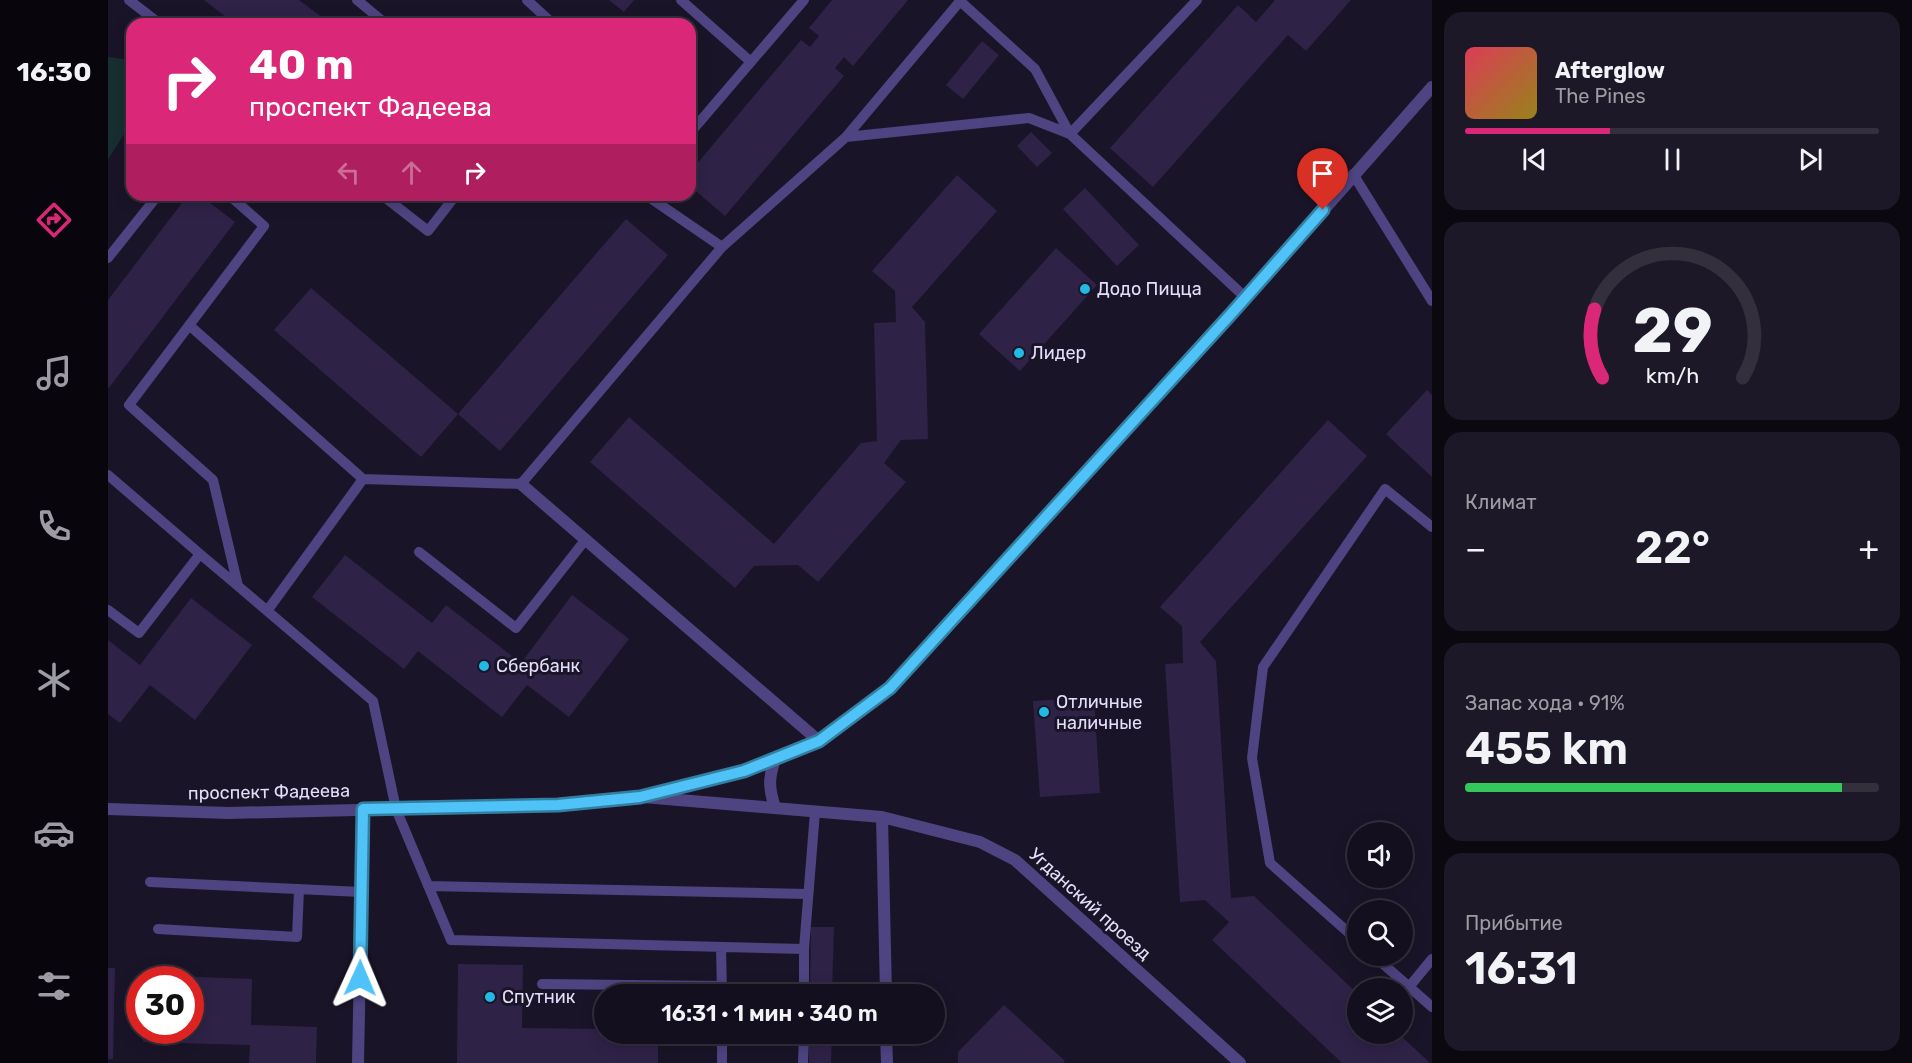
<!DOCTYPE html>
<html lang="ru">
<meta charset="utf-8">
<style>
:root{--surface:#140f1e;--page:#1d1827;--text:#f1f3f6;--muted:#9d9ca4;--line:#332f3c;--accent:#db2777}
body{margin:0;font-family:Rubik,sans-serif;background:var(--page);color:var(--text);height:100vh;display:flex;flex-direction:column;font-size:22px;white-space:nowrap}
*{box-sizing:border-box;margin:0}
p{font-size:20px;color:var(--muted)}
.icon{flex:none;width:33px;height:33px;fill:none;stroke:currentColor;stroke-width:2;stroke-linecap:round;stroke-linejoin:round}
.map{position:relative;flex:1;overflow:hidden}
.details{display:flex;flex-direction:column;gap:12px;padding:12px;background:#0b0810;width:480px}
.details>*{flex:none}
.top-card{position:absolute;left:18px;top:18px;width:570px;height:183px;border-radius:18px;box-shadow:0 3px 15px #0003,0 0 0 2px var(--line);background:#db2777;color:#fff;overflow:hidden}
.buttons{position:absolute;left:1239px;top:822px;display:grid;gap:12px}
.buttons a{display:grid;place-items:center;width:66px;height:66px;border-radius:50%;background:var(--surface);box-shadow:0 3px 15px #0003,0 0 0 2px var(--line);font-size:30px}
.speed{position:absolute;left:18px;top:966px;display:flex;gap:12px;font-size:30px;font-weight:700;text-align:center}
.speed>*{display:grid;place-content:center;width:78px;height:78px;border-radius:50%;background:var(--surface);box-shadow:0 3px 15px #0003,0 0 0 2px var(--line);line-height:1}
.speed .limit{border:9px solid #d22;background:#fff;color:#111}
.pin{position:absolute;display:grid;place-items:center;width:51px;height:51px;color:#fff;margin:-62px -26px;border-radius:50% 50% 50% 0;rotate:-45deg;box-shadow:0 0 6px #0007}
.pin .icon{rotate:45deg}
.me{position:absolute;width:66px;margin:-33px;rotate:1deg;stroke-linejoin:round;filter:drop-shadow(0 0 4px #0008)}
.turn{display:flex;align-items:center;gap:21px;height:126px;padding:0 24px;font-size:27px}
.turn .icon{width:78px;height:78px;stroke-width:2.5}
.turn b{display:block;font-size:42px;line-height:51px}
.lanes{display:flex;align-items:center;height:57px;padding:0 24px;background:#0003;justify-content:center;gap:30px;direction:ltr}
.lanes .off{opacity:.35}
.big{font-size:45px;font-weight:600;line-height:1.1}
.details .widget{flex:1;display:flex;flex-direction:column;justify-content:center;gap:9px;min-width:0;padding:0 21px;border-radius:18px;background:var(--page)}
.details .dial{align-items:center;gap:0}
.dial svg{height:156px;overflow:visible;fill:none;stroke:var(--line);stroke-width:7;stroke-linecap:round;text-anchor:middle}
.dial text{fill:var(--text);stroke:none}
.song{display:flex;align-items:center;gap:18px}
.cover{width:72px;height:72px;border-radius:9px;background:linear-gradient(135deg,hsl(350 70% 55%),hsl(50 70% 35%))}
.played{height:6px;border-radius:3px;background:linear-gradient(90deg,var(--accent) 35%,var(--line) 35%)}
.keys{display:flex;justify-content:space-around;direction:ltr}
.heat{display:flex;justify-content:space-between;align-items:center;font-size:33px;direction:ltr}
.charge{height:9px;border-radius:4px;background:linear-gradient(90deg,#34c759 91%,var(--line) 0)}
.trip{position:absolute;left:486px;top:984px;width:351px;height:60px;border-radius:30px;background:var(--surface);box-shadow:0 3px 15px #0003,0 0 0 2px var(--line);font-weight:600;line-height:60px;text-align:center}
main{display:flex;flex:1;min-height:0}
.dock{display:flex;flex-direction:column;width:108px;justify-content:space-around;align-items:center;background:#08060c;color:var(--muted)}
.dock .icon{width:42px;height:42px}
.dock .active{color:var(--accent)}
.dock b{font-size:27px;color:var(--text)}
.map>svg:first-child{display:block}
.green{fill:#172f31}
.building{fill:#2e2247}
.lines{fill:none;stroke-linecap:round;stroke-linejoin:round}
.service{stroke:#4e4481;stroke-width:10}
.minor{stroke:#4e4481;stroke-width:12}
.tertiary{stroke:#4e4481;stroke-width:12}
.route-casing{stroke:#337fa1;stroke-width:15}
.route{stroke:#4fc3f7;stroke-width:10}
.poi-dot{fill:#22b9e4;stroke:#1a1428;stroke-width:2}
.labels{text-anchor:middle;stroke-width:6;stroke-linejoin:round;paint-order:stroke}
.poi-label{font-size:18px;fill:#e5defb;stroke:#1a1428;text-anchor:start}
.street-label{font-size:18px;fill:#e5defb;stroke:#1a1428}
</style>
<main>
<nav class="dock">
<b>16:30</b>
<svg class="icon active" aria-label="directions" viewBox="0 0 24 24"><path d="M12 3l9 9-9 9-9-9zM9 14v-3h6M13 9l2 2-2 2"/></svg>
<svg class="icon" aria-label="music" viewBox="0 0 24 24"><path d="M9 18V5l10-2v13"/><circle cx="6" cy="18" r="3"/><circle cx="16" cy="16" r="3"/></svg>
<svg class="icon" aria-label="phone" viewBox="0 0 24 24"><path d="M5 4h4l2 5-3 2q2 4 5 5l2-3 5 2v4C11 20 4 13 5 4z"/></svg>
<svg class="icon" aria-label="climate" viewBox="0 0 24 24"><path d="M12 3v18M4 7l16 10M4 17L20 7"/></svg>
<svg class="icon" aria-label="car" viewBox="0 0 24 24"><path d="M5 17H2v-5l4-1 3-4h7l3 4 3 1v5h-3M9 17h6M6 11h13"/><circle cx="7" cy="17" r="2"/><circle cx="17" cy="17" r="2"/></svg>
<svg class="icon" aria-label="filters" viewBox="0 0 24 24"><path d="M4 7h16M4 17h16"/><circle cx="9" cy="7" r="2"/><circle cx="15" cy="17" r="2"/></svg>
</nav>
<div class="map">
<svg width="1324" height="1063" viewBox="0 0 1324 1063">
<rect width="100%" height="100%" fill="#1a1428"/>
<path class="green" d="M0,57l22,3 2,3v59l-24,37z"/>
<path class="building" d="M96,0h95l32,24h-96z
M501,0h25l-10,12z
M724,0h76l-55,66 -9,-9 -9,11 9,8 -119,140 -35,-30v-14l111,-132 9,7 9,-11 -10,-8z
M1167,0h76l-45,51 -18,-16 -135,152 -43,-39 128,-143 18,17z
M874,41l17,14 -36,44 -17,-14z
M923,132l21,21 -15,14 -20,-21z
M849,175l40,36 -85,96 13,15 3,117 -27,1 -17,23 22,19 -88,100 -20,-17 -44,1 -19,22 -145,-126 39,-45 145,127 87,-101 16,-2 -3,-118 22,-1 -1,-31 -23,-20z
M977,188l54,57 -22,21 -54,-57z
M80,195h12l35,27 -127,167v-89z
M518,219l42,36 -168,196 -42,-37z
M948,248l41,37 -77,86 -41,-37z
M203,288l147,126 -37,43 -147,-127z
M1319,390l5,5v82l-46,-43z
M1220,420l39,36 -167,186 16,19 15,237 23,-2 104,98v40h41l31,29h-88l-130,-123 17,-18 -24,-22 -25,2 -15,-238 18,-1 -1,-37 -22,-19z
M237,555l87,68 14,-18 75,58 51,-68 57,44 -60,78 -42,-32 -25,32 -84,-66 -14,18 -92,-72z
M83,598l61,47 -57,75 -45,-35 -30,38 -12,-9v-74l32,25z
M986,697l6,96 -60,4 -7,-96z
M703,927h23l-2,67h-22z
M350,964l65,1 -1,63 82,1v5h54v29h-201z
M0,968h7l-2,91h-5z
M38,975l106,4 -1,46 66,2 -1,36h-67l1,-18 -107,-3 1,-12h46v-50h-44z
M896,1005l61,56 -2,2h-105v-11z
M701,1034h23l-1,29h-22z"/>
<g class="lines">
<path class="service" d="M21,0l31,24
M249,0l29,24
M419,0l26,24
M573,0l70,62
M852,1l75,68 35,65 176,164
M582,133l114,-133
M738,137l183,-19 41,16 127,-134
M1245,174l79,127
M121,195l35,31 -135,179 84,75 25,106 135,115 23,108 55,131 353,9
M274,195l46,36 28,-36
M538,195l76,52
M0,258l50,-63
M81,325l174,154
M0,475l92,79
M311,552l97,76 70,-89
M0,610l31,23 61,-79 38,32
M159,611l96,-132 158,5 201,-237 124,-110 115,-137
M42,882l211,10
M320,886l379,8
M50,929l139,8 2,-48
M1250,941l-88,-78 -18,-105 11,-91 122,-178 47,38
M613,947l1,47
M1266,956l58,51
M434,984l180,2
M1301,987l23,-28
M696,994v-45l11,-137
M614,1034v29
M695,1063l1,-29"/>
<path class="minor" d="M413,484l298,257
M667,759c-7,21 -6,29 0,49
M535,797l239,20 98,25 35,18 225,203
M774,817l4,177
M778,1034l1,29
M250,1063l5,-254"/>
<path class="tertiary" d="M0,809l121,4 328,-8 83,-8 104,-26 75,-30 71,-53 356,-390 186,-211"/>
</g>
<g class="lines">
<defs>
<path id="route" d="M252,978l3,-169 195,-4 82,-8 104,-26 75,-30 71,-53 341,-374 92,-104"/>
</defs>
<use href="#route" class="route-casing"/>
<use href="#route" class="route"/>
</g>
<g class="poi-dot">
<circle cx="977" cy="289" r="6"/>
<circle cx="911" cy="353" r="6"/>
<circle cx="376" cy="666" r="6"/>
<circle cx="936" cy="712" r="6"/>
<circle cx="382" cy="997" r="6"/>
</g>
<g class="labels">
<g class="poi-label">
<text x="989" y="295">Додо Пицца</text>
<text x="923" y="359">Лидер</text>
<text x="388" y="672">Сбербанк</text>
<text x="948" y="708">Отличные<tspan x="948" dy="21">наличные</tspan></text>
<text x="394" y="1003">Спутник</text>
</g>
<g class="street-label">
<text transform="translate(161 792) rotate(-1)" y="6">проспект Фадеева</text>
<text transform="translate(982 904) rotate(42)" y="6">Угданский проезд</text>
</g>
</g>
</svg>
<div class="buttons">
<a><svg class="icon" aria-label="sound" viewBox="0 0 24 24"><path d="M4 9h4l5-4v14l-5-4H4zM17 9q2 3 0 6"/></svg></a>
<a><svg class="icon" aria-label="search" viewBox="0 0 24 24"><circle cx="10" cy="10" r="6"/><path d="M15 15l6 6"/></svg></a>
<a><svg class="icon" aria-label="layers" viewBox="0 0 24 24"><path d="M12 4l9 5-9 5-9-5zM3 14l9 5 9-5"/></svg></a>
</div>
<div class="speed"><div class="limit">30</div></div>
<div class="pin" style="left:1215px;top:210px;background:#d93025"><svg class="icon" aria-label="arrive" viewBox="0 0 24 24"><path d="M6 21V4h12l-3 4 3 4H6"/></svg></div>
<svg class="me" style="left:252px;top:978px" viewBox="-20 -20 40 40"><path d="M0-17L14 15 0 8-14 15z" fill="#4fc3f7" stroke="#fff" stroke-width="4"/></svg>
<div class="trip">16:31 · 1 мин · 340 m</div>
<div class="top-card">
<div class="turn"><svg class="icon" aria-label="right" viewBox="0 0 24 24"><path d="M7 20v-9h11M14 6l5 5-5 5"/></svg><div><b>40 m</b>проспект Фадеева</div></div>
<div class="lanes"><svg class="icon off" aria-label="left" viewBox="0 0 24 24"><path d="M17 20v-9H6M10 6l-5 5 5 5"/></svg><svg class="icon off" aria-label="ahead" viewBox="0 0 24 24"><path d="M12 20V5M6 11l6-6 6 6"/></svg><svg class="icon" aria-label="right" viewBox="0 0 24 24"><path d="M7 20v-9h11M14 6l5 5-5 5"/></svg></div>
</div>
</div>
<section class="details">
<div class="widget">
<div class="song"><i class="cover"></i><div><b>Afterglow</b><p>The Pines</p></div></div>
<div class="played"></div>
<div class="keys"><svg class="icon" aria-label="previous" viewBox="0 0 24 24"><path d="M18 5L8 12l10 7zM5 5v14"/></svg><svg class="icon" aria-label="pause" viewBox="0 0 24 24"><path d="M8 5v14M16 5v14"/></svg><svg class="icon" aria-label="next" viewBox="0 0 24 24"><path d="M6 5l10 7-10 7zM19 5v14"/></svg></div>
</div>
<div class="widget dial"><svg viewBox="0 0 100 80">
<path d="M14 69A42 42 0 1 1 86 69"/>
<path d="M14 69A42 42 0 0 1 10 34" stroke="#db2777"/>
<text x="50" y="56" font-size="32" font-weight="700">29</text>
<text x="50" y="72" font-size="11">km/h</text>
</svg></div>
<div class="widget"><p>Климат</p>
<div class="heat"><a>−</a><b class="big">22°</b><a>+</a></div>
</div>
<div class="widget"><p>Запас хода · 91%</p><b class="big">455 km</b><div class="charge"></div></div>
<div class="widget"><p>Прибытие</p><b class="big">16:31</b></div>
</section>
</main>
